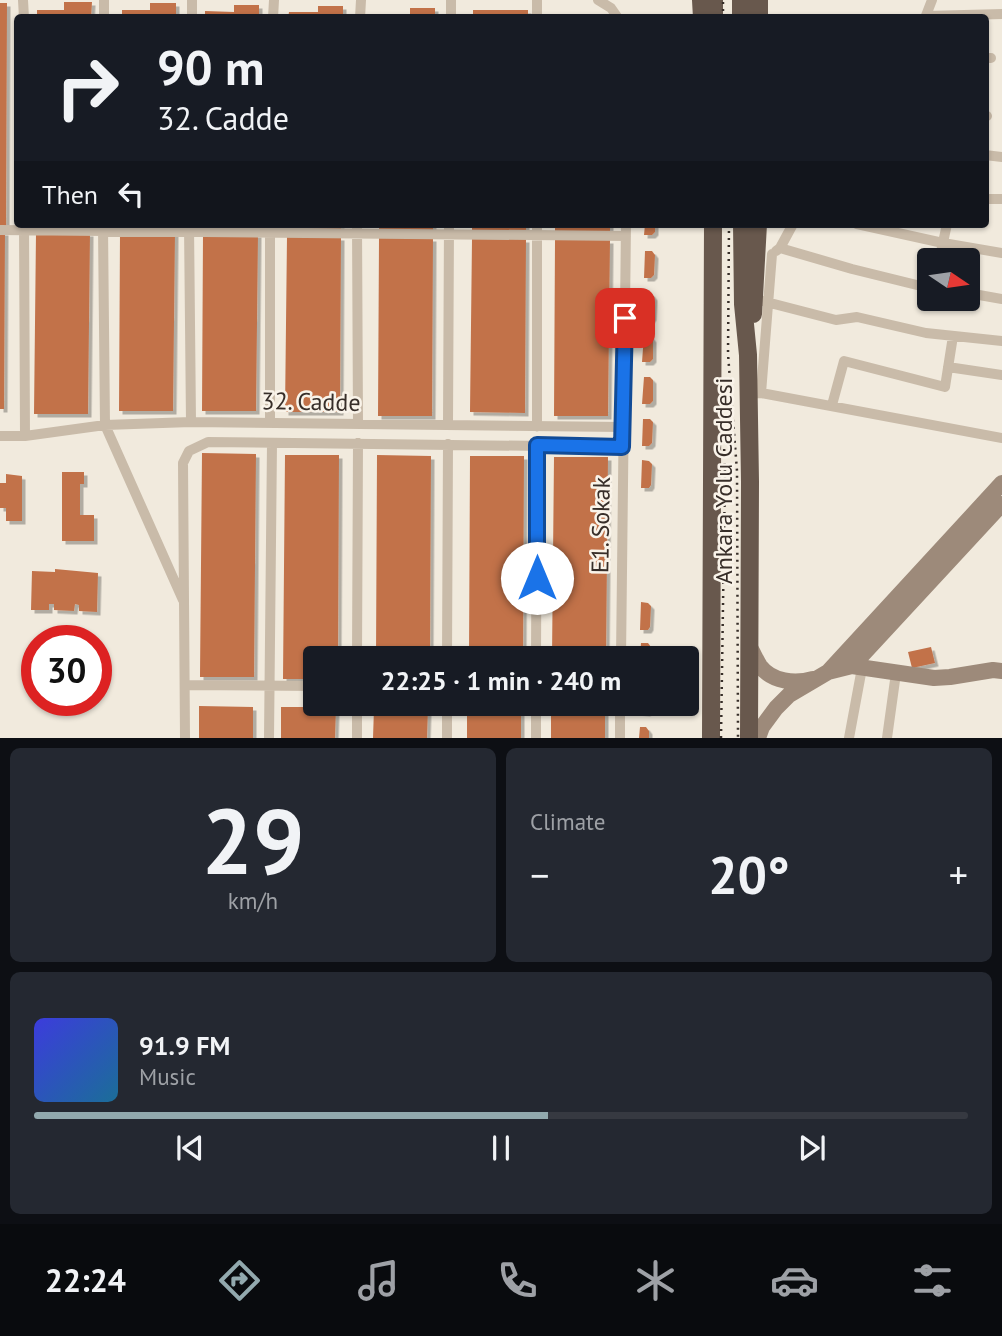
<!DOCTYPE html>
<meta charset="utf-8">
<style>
:root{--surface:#171b24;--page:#242831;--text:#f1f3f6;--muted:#9ea1a6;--line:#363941;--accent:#92a9ae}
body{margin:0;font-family:"PT Sans",sans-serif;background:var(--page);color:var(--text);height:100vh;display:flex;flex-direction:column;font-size:26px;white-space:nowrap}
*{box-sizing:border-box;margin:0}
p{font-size:23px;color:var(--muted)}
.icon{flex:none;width:38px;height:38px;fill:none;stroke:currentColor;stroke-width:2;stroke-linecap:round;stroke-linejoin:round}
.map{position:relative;height:738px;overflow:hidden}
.side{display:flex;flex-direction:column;gap:10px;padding:10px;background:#0d0f14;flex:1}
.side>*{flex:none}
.hud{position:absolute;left:14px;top:14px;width:975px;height:214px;border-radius:7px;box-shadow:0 2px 5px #0004;background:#171b24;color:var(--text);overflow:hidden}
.needle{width:46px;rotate:103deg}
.tools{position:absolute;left:917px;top:248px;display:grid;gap:14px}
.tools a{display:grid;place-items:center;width:63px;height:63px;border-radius:7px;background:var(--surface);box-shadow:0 2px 5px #0004;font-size:35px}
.speed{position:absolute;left:21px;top:625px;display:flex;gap:14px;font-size:35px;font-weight:700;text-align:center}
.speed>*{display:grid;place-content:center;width:91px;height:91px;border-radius:50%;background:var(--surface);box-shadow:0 2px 5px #0004;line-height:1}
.speed .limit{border:10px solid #d22;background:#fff;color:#111}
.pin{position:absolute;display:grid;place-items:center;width:60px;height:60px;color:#fff;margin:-30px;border-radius:14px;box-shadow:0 4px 10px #0006}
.me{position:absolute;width:77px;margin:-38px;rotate:0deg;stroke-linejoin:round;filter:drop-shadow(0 0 5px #0008)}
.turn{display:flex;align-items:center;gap:24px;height:147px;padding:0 28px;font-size:32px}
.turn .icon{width:91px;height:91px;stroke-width:2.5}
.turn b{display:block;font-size:49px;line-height:60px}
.then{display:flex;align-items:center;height:66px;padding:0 28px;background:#0003;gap:14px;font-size:26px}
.big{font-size:52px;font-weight:800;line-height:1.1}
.side .card{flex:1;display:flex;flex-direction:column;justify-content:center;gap:10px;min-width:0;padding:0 24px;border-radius:10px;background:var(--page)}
.side .dial{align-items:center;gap:0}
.dial b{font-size:91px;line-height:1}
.song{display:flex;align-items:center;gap:21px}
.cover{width:84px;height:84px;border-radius:10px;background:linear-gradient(135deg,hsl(240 70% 55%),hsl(200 70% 35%))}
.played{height:7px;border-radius:4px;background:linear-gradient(90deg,var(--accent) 55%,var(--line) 55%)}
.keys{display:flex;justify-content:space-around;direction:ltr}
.heat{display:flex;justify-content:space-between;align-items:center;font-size:38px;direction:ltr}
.side .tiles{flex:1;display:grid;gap:10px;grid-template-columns:1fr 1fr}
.card:last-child{grid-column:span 2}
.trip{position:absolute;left:303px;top:646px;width:396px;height:70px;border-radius:7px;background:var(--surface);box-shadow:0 2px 5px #0004;font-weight:800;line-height:70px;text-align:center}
.tab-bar{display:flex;height:112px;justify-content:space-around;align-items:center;background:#090b0e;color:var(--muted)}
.tab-bar .icon{width:49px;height:49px}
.tab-bar .selected{color:var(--accent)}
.tab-bar b{font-size:32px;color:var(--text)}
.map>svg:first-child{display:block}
.building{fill:#c2724a;filter:url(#shadow)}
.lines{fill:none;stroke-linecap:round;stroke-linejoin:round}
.minor{stroke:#c9bba9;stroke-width:10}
.secondary{stroke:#9d8a7a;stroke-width:16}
.trunk{stroke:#68584d;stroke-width:18}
.rail{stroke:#372e29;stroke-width:2.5;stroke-dasharray:2 5;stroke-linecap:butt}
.route-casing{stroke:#114b97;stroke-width:18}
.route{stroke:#1a73e8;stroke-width:12}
.labels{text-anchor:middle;stroke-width:5;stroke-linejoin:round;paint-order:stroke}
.street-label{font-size:24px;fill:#372e29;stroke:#f9f3e9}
</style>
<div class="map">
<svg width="1002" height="738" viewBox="0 0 1002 738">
<defs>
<filter id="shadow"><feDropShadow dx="3.5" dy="3.5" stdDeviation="0" flood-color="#0004"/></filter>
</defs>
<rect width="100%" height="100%" fill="#f1eadd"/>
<path class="building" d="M64,2h28l-1,16h-54v-8h27z
M0,3h7l-1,223h-6z
M150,3h26v15h-54v-8h28z
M234,5h25v13h-54v-7l29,1z
M318,6h25v12h-55l1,-6h29z
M410,8h25v10h-54v-4h29z
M473,10h55v8h-55z
M120,224h55v3h-55z
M204,224h54v5l-55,-1z
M287,224h54v5l-54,-1z
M379,224h54v8h-54z
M472,224h54v9h-54z
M555,224h55v9h-55z
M645,224h10v8l-3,3h-8z
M0,232h5l-1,177h-4z
M36,233h54l-2,181h-54z
M120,233h55l-2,178h-54z
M203,234h55l-2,177h-54z
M287,236l54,1 -1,175h-55z
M379,238h54l-1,178h-54z
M472,239h54l-1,174 -55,-1z
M555,240h55l-2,176h-54z
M645,251h7l3,4 -1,20 -3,3h-7z
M644,293h7l3,4 -1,20 -2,3h-8z
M644,335h6l3,4v20l-3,3h-8z
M644,377h6l3,3v21l-3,3h-8z
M643,419h7l3,3 -1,21 -3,3h-7z
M202,453l54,1 -2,223h-54z
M285,455h54l-1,203h-23v21h-32z
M377,455l54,1 -1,202h-54z
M470,456h54l-1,202h-54z
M554,457h54l-2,201h-54z
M642,460l7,1 3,3 -1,21 -2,3h-8z
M62,472h22v12h-4v31h14v26h-32z
M6,474l16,2v45h-16v-13h-6v-25h6z
M55,569l43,4 -1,39 -18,-1v-6l-4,-1 -1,7 -20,-1v-6h-5v6h-18l1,-39 23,1z
M641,602l7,1 3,3 -1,21 -2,3h-8z
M641,643h7l3,4 -1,11h-10z
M931,647l4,16 -23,5 -4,-16z
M639,704h10v5l-2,4 -8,-1z
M199,706l54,1v31h-54z
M281,707h55l-1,31h-54z
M374,708h54l-1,30h-54z
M467,708l54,1v29h-54z
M551,708l54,1v29h-54z
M640,727h6l3,4v7h-10z"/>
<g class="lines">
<path class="minor" d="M23,0l1,18
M537,0v18
M598,0l13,8 7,10
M926,16l76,-2
M104,18v-18
M192,18v-18
M273,18l1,-18
M360,18l1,-18
M451,18v-18
M925,18l7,-18
M985,58h6
M985,115l2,1
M985,155l17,2
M985,199h17
M24,224l1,212
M189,224l2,198
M270,224v199
M357,224l1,200
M857,224l86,19 59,10
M103,227l2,198 78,175
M0,230l626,6
M780,248l72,21 77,19
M776,251l4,-3 13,-24
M939,261l8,-37
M968,293l34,6
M755,299l81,21 21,-3 69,16 76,8
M948,367l54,8
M761,393l11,-139
M748,394l13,-1 241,45
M832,405l12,-44 101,26 8,-51
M448,424l1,-200
M537,427v-203
M0,436h25l80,-11 86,-3 432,5
M357,658l1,-215
M447,658l1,-214
M536,658l1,-213
M621,658l5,-434
M185,685l130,1
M185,738l-2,-275 6,-12 19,-9 415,5
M269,738l3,-295
M357,738v-34
M447,738v-34
M536,738v-34
M620,738v-34
M849,738l13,-70
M887,738l9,-65"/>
<path class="secondary" d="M749,646c4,6 7,14 11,20 12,16 35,18 53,13
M852,666l150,-162
M828,672l174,-189
M758,738l4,-11 14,-19 13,-13 39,-23 24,-6 82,12 16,-1 43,-7 9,1"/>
<path class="trunk" d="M701,0l1,18
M741,0v18
M759,0v18
M714,18v-18
M742,224l1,80 5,51 2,127 -1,256
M753,314l5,-90
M711,738l2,-514"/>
<path class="rail" d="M723,18v-18
M729,224l-1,130 9,117 1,267
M721,738l4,-265 -2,-57"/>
</g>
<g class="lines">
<defs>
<path id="route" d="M537,578v-133l85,2 3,-129"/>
</defs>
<use href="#route" class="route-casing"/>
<use href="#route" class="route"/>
</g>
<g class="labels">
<g class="street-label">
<text transform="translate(311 402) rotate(1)" y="8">32. Cadde</text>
<text transform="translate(724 481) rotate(-90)" y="8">Ankara Yolu Caddesi</text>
<text transform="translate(601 525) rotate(-89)" y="8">E1. Sokak</text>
</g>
</g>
</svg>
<div class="tools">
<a><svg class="needle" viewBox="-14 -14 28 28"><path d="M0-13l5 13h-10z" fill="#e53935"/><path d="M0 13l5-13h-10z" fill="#9ea1a6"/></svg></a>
</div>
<div class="speed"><div class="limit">30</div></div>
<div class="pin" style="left:625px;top:318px;background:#d93025"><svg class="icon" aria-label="arrive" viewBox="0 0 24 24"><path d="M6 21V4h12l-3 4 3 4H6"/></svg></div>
<svg class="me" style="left:537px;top:578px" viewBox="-20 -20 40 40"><circle r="19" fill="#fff"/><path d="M0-13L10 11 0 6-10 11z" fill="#1a73e8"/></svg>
<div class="trip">22:25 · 1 min · 240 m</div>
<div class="hud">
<div class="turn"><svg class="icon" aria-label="right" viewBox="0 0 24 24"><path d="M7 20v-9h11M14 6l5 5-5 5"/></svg><div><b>90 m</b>32. Cadde</div></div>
<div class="then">Then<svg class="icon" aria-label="left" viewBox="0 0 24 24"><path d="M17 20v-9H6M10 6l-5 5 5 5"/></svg></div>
</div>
</div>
<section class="side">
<div class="tiles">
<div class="card dial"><b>29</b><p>km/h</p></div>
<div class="card"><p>Climate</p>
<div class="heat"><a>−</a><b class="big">20°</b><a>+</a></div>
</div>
<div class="card">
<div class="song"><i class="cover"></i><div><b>91.9 FM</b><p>Music</p></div></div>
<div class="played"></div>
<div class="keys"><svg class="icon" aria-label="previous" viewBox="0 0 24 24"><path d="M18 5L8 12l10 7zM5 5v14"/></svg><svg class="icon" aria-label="pause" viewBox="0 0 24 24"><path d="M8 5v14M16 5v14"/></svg><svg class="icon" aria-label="next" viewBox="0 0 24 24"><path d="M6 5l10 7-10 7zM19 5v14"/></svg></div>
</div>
</div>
</section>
<nav class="tab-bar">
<b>22:24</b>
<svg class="icon selected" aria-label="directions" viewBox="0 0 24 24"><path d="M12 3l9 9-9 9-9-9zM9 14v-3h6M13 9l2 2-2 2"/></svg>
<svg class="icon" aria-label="music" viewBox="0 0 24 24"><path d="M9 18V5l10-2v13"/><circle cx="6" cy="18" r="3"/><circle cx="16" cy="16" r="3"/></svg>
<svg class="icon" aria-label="phone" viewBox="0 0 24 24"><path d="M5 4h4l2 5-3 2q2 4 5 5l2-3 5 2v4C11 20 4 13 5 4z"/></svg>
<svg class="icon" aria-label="climate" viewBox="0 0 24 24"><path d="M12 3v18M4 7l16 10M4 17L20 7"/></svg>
<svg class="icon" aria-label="car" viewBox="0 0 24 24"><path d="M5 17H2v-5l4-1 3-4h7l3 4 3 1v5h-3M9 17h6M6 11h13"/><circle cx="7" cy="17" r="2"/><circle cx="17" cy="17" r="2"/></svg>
<svg class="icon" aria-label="filters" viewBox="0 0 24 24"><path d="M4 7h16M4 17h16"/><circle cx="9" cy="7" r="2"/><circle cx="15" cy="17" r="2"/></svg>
</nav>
